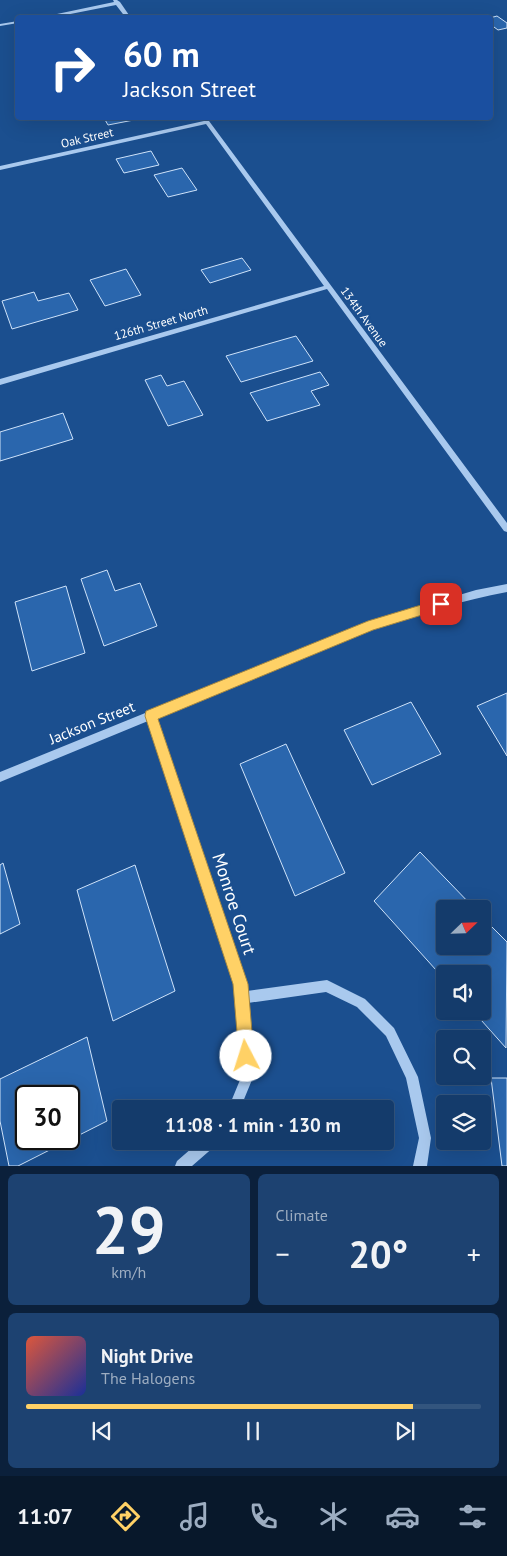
<!DOCTYPE html>
<meta charset="utf-8">
<style>
:root{--surface:#143b6b;--page:#1d4271;--text:#f1f3f6;--muted:#9dadc1;--line:#33557e;--accent:#ffd166}
body{margin:0;font-family:"PT Sans",sans-serif;background:var(--page);color:var(--text);height:100vh;display:flex;flex-direction:column;font-size:19px;white-space:nowrap}
*{box-sizing:border-box;margin:0}
p{font-size:16px;color:var(--muted)}
.icon{flex:none;width:28px;height:28px;fill:none;stroke:currentColor;stroke-width:2;stroke-linecap:round;stroke-linejoin:round}
.map{position:relative;height:1166px;overflow:hidden}
.sheet{display:flex;flex-direction:column;gap:8px;padding:8px;background:#0b203b;flex:1}
.sheet>*{flex:none}
.banner{position:absolute;left:15px;top:15px;width:478px;height:105px;border-radius:5px;box-shadow:0 5px 20px #0002,0 0 0 1px var(--line);background:#1a4fa0;color:#fff;overflow:hidden}
.needle{width:32px;rotate:67deg}
.fabs{position:absolute;left:436px;top:900px;display:grid;gap:10px}
.fabs a{display:grid;place-items:center;width:55px;height:55px;border-radius:5px;background:var(--surface);box-shadow:0 5px 20px #0002,0 0 0 1px var(--line);font-size:25px}
.speed{position:absolute;left:15px;top:1085px;display:flex;gap:10px;font-size:25px;font-weight:700;text-align:center}
.speed>*{display:grid;place-content:center;width:65px;height:65px;border-radius:50%;background:var(--surface);box-shadow:0 5px 20px #0002,0 0 0 1px var(--line);line-height:1}
.speed .limit{border:2px solid #111;border-radius:8px;background:#fff;color:#111}
.pin{position:absolute;display:grid;place-items:center;width:42px;height:42px;color:#fff;margin:-21px;border-radius:10px;box-shadow:0 2px 8px #0006}
.me{position:absolute;width:55px;margin:-28px;rotate:355deg;stroke-linejoin:round;filter:drop-shadow(0 0 4px #0008)}
.turn{display:flex;align-items:center;gap:18px;height:105px;padding:0 25px;font-size:22px}
.turn .icon{width:65px;height:65px;stroke-width:2.5}
.turn b{display:block;font-size:35px;line-height:42px}
.big{font-size:38px;font-weight:600;line-height:1.1}
.sheet .tile{flex:1;display:flex;flex-direction:column;justify-content:center;gap:8px;min-width:0;padding:0 18px;border-radius:8px;background:var(--page)}
.sheet .dial{align-items:center;gap:0}
.dial b{font-size:65px;line-height:1}
.song{display:flex;align-items:center;gap:15px}
.cover{width:60px;height:60px;border-radius:8px;background:linear-gradient(135deg,hsl(10 70% 55%),hsl(230 70% 35%))}
.played{height:5px;border-radius:2px;background:linear-gradient(90deg,var(--accent) 85%,var(--line) 85%)}
.keys{display:flex;justify-content:space-around;direction:ltr}
.heat{display:flex;justify-content:space-between;align-items:center;font-size:28px;direction:ltr}
.sheet .tiles{flex:1;display:grid;gap:8px;grid-template-columns:1fr 1fr}
.tile:last-child{grid-column:span 2}
.trip{position:absolute;left:112px;top:1100px;width:282px;height:50px;border-radius:5px;background:var(--surface);box-shadow:0 5px 20px #0002,0 0 0 1px var(--line);font-weight:600;line-height:50px;text-align:center}
.tab-bar{display:flex;height:80px;justify-content:space-around;align-items:center;background:#08182b;color:var(--muted)}
.tab-bar .icon{width:35px;height:35px}
.tab-bar .on{color:var(--accent)}
.tab-bar b{font-size:22px;color:var(--text)}
.map>svg:first-child{display:block}
.building{fill:#2a66ad;stroke:#cfe3fa;fill-rule:evenodd}
.lines{fill:none;stroke-linecap:round;stroke-linejoin:round}
.minor{fill:#a9c9ee;fill-rule:evenodd}
.route{fill:#ffd166;stroke:#a68842}
.labels{text-anchor:middle;stroke-width:5;stroke-linejoin:round;paint-order:stroke}
.far-street-label{font-size:12px;fill:#fff;stroke:#1b4f8f}
.street-label{font-size:15px;fill:#fff;stroke:#1b4f8f}
.near-street-label{font-size:18px;fill:#fff;stroke:#1b4f8f}
</style>
<div class="map">
<svg width="507" height="1166" viewBox="0 0 507 1166">
<rect width="100%" height="100%" fill="#1b4f8f"/>
<path class="building" d="M497,16l10,7v5l-9,2 -8,-6v-6z
M104,118h40l-36,7z
M151,151l8,14 -35,8 -8,-14z
M182,168l15,22 -29,7 -14,-22z
M242,258l9,12 -41,13 -9,-13z
M126,269l15,26 -36,11 -15,-26z
M34,292l4,9 31,-8 9,17 -66,19 -10,-28z
M296,336l17,25 -72,21 -15,-26z
M320,372l9,13 -18,6 9,14 -53,16 -17,-28z
M161,375l6,11 17,-5 19,34 -35,11 -23,-46z
M63,413l10,26 -73,22v-29z
M107,570l8,21 25,-8 17,43 -53,20 -23,-67z
M66,586l19,67 -53,18 -17,-69z
M507,693v63l-30,-50z
M411,702l30,52 -69,31 -28,-55z
M286,744l59,129 -50,23 -55,-132z
M420,852l55,57h-30v37h37v-29l25,25 -1,106 -33,-37h9v-37h-37v6l-71,-79z
M3,863l17,61 -20,10v-69z
M135,865l40,126 -62,30 -36,-131z
M87,1037l20,84 -89,45h-9l-9,-45v-42zM26,1096h43v43h-43z
M491,1078h16v88h-5z"/>
<g class="lines">
<path class="minor" d="M113,0h4l3,2 11,16h-5l-10,-13 -66,13h-12l76,-16z
M18,21v2l-18,3v-2z
M202,118h4l3,3 298,402v9l-3,-1 -177,-242 -327,96v-6l324,-93 -118,-162 -206,46v-4l204,-45z
M507,584v8c-121,23 -237,79 -351,126l90,266 1,7 80,-11 38,19 29,29 24,49 13,61 -4,28h-14l6,-28 -13,-60 -20,-42 -29,-29 -31,-15 -78,11 6,72 -14,34h-12l14,-34 -8,-91 -86,-263 -148,61v-10l372,-151 104,-31z
M200,1141h16l-1,5 -23,20h-17l2,-5z"/>
</g>
<path class="route" d="M441,599l4,2 2,3 -2,4 -72,22 -215,89 90,265 6,72 -2,6 -6,2 -5,-2 -2,-6 -6,-72 -88,-268 1,-5 222,-90z"/>
<g class="labels">
<g class="far-street-label">
<text transform="translate(87 138) rotate(-13)" y="4">Oak Street</text>
<text transform="translate(364 317) rotate(54)" y="4">134th Avenue</text>
<text transform="translate(161 323) rotate(-16)" y="4">126th Street North</text>
</g>
<g class="street-label">
<text transform="translate(92 723) rotate(-22)" y="5">Jackson Street</text>
</g>
<g class="near-street-label">
<text transform="translate(234 904) rotate(72)" y="6">Monroe Court</text>
</g>
</g>
</svg>
<div class="fabs">
<a><svg class="needle" viewBox="-14 -14 28 28"><path d="M0-13l5 13h-10z" fill="#e53935"/><path d="M0 13l5-13h-10z" fill="#9dadc1"/></svg></a>
<a><svg class="icon" aria-label="sound" viewBox="0 0 24 24"><path d="M4 9h4l5-4v14l-5-4H4zM17 9q2 3 0 6"/></svg></a>
<a><svg class="icon" aria-label="search" viewBox="0 0 24 24"><circle cx="10" cy="10" r="6"/><path d="M15 15l6 6"/></svg></a>
<a><svg class="icon" aria-label="layers" viewBox="0 0 24 24"><path d="M12 4l9 5-9 5-9-5zM3 14l9 5 9-5"/></svg></a>
</div>
<div class="speed"><div class="limit">30</div></div>
<div class="pin" style="left:441px;top:604px;background:#d93025"><svg class="icon" aria-label="arrive" viewBox="0 0 24 24"><path d="M6 21V4h12l-3 4 3 4H6"/></svg></div>
<svg class="me" style="left:246px;top:1056px" viewBox="-20 -20 40 40"><circle r="19" fill="#fff"/><path d="M0-13L10 11 0 6-10 11z" fill="#ffd166"/></svg>
<div class="trip">11:08 · 1 min · 130 m</div>
<div class="banner">
<div class="turn"><svg class="icon" aria-label="right" viewBox="0 0 24 24"><path d="M7 20v-9h11M14 6l5 5-5 5"/></svg><div><b>60 m</b>Jackson Street</div></div>
</div>
</div>
<section class="sheet">
<div class="tiles">
<div class="tile dial"><b>29</b><p>km/h</p></div>
<div class="tile"><p>Climate</p>
<div class="heat"><a>−</a><b class="big">20°</b><a>+</a></div>
</div>
<div class="tile">
<div class="song"><i class="cover"></i><div><b>Night Drive</b><p>The Halogens</p></div></div>
<div class="played"></div>
<div class="keys"><svg class="icon" aria-label="previous" viewBox="0 0 24 24"><path d="M18 5L8 12l10 7zM5 5v14"/></svg><svg class="icon" aria-label="pause" viewBox="0 0 24 24"><path d="M8 5v14M16 5v14"/></svg><svg class="icon" aria-label="next" viewBox="0 0 24 24"><path d="M6 5l10 7-10 7zM19 5v14"/></svg></div>
</div>
</div>
</section>
<nav class="tab-bar">
<b>11:07</b>
<svg class="icon on" aria-label="directions" viewBox="0 0 24 24"><path d="M12 3l9 9-9 9-9-9zM9 14v-3h6M13 9l2 2-2 2"/></svg>
<svg class="icon" aria-label="music" viewBox="0 0 24 24"><path d="M9 18V5l10-2v13"/><circle cx="6" cy="18" r="3"/><circle cx="16" cy="16" r="3"/></svg>
<svg class="icon" aria-label="phone" viewBox="0 0 24 24"><path d="M5 4h4l2 5-3 2q2 4 5 5l2-3 5 2v4C11 20 4 13 5 4z"/></svg>
<svg class="icon" aria-label="climate" viewBox="0 0 24 24"><path d="M12 3v18M4 7l16 10M4 17L20 7"/></svg>
<svg class="icon" aria-label="car" viewBox="0 0 24 24"><path d="M5 17H2v-5l4-1 3-4h7l3 4 3 1v5h-3M9 17h6M6 11h13"/><circle cx="7" cy="17" r="2"/><circle cx="17" cy="17" r="2"/></svg>
<svg class="icon" aria-label="filters" viewBox="0 0 24 24"><path d="M4 7h16M4 17h16"/><circle cx="9" cy="7" r="2"/><circle cx="15" cy="17" r="2"/></svg>
</nav>
